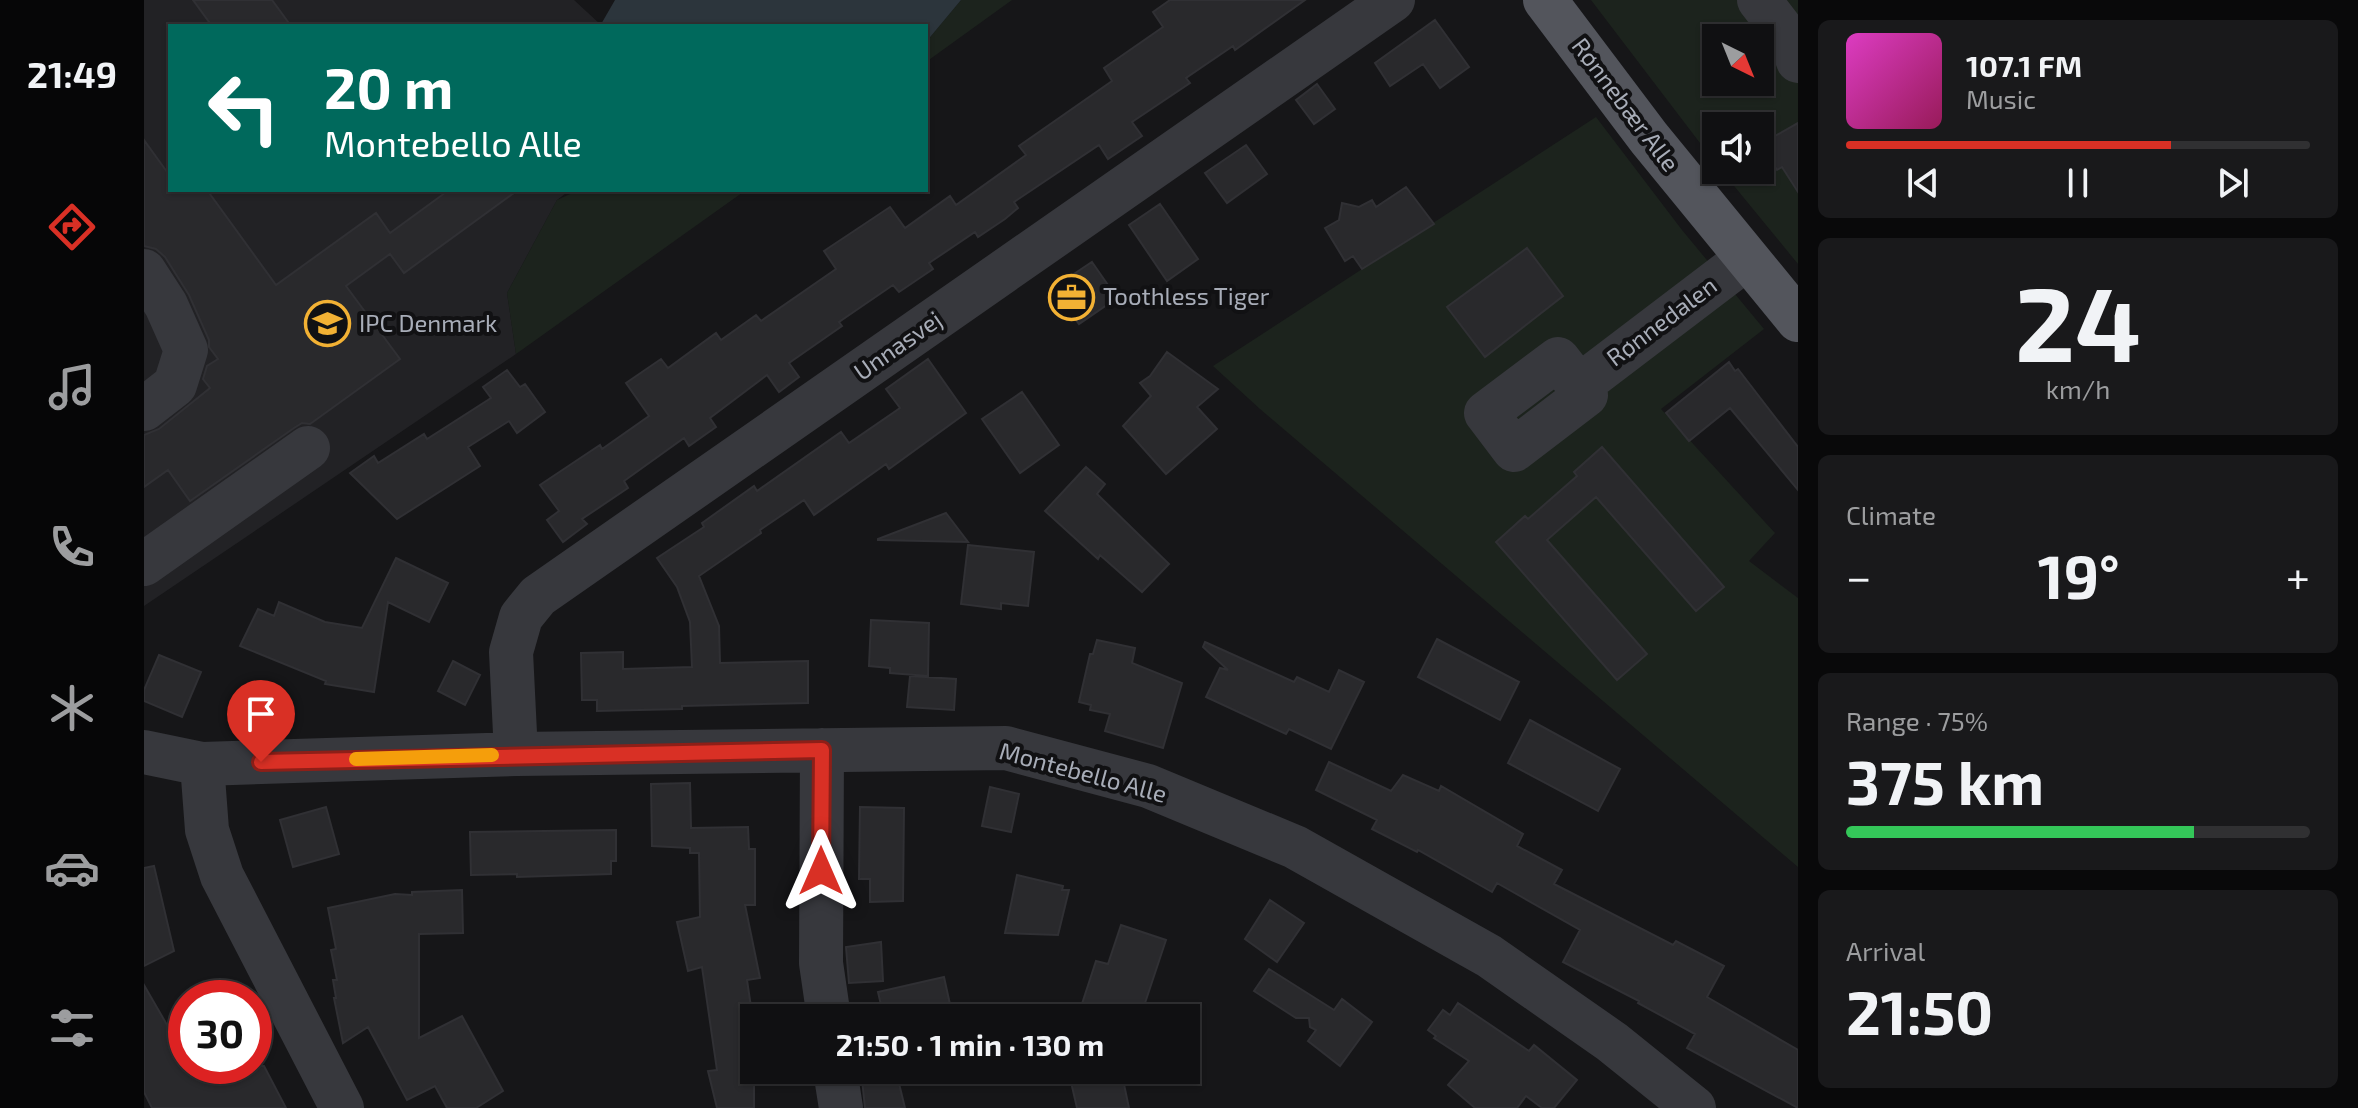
<!DOCTYPE html>
<meta charset="utf-8">
<style>
:root{--surface:#101012;--page:#19191b;--text:#f1f3f6;--muted:#9c9d9f;--line:#303032;--accent:#d93025}
body{margin:0;font-family:"Exo 2",sans-serif;background:var(--page);color:var(--text);height:100vh;display:flex;flex-direction:column;font-size:30px;white-space:nowrap}
*{box-sizing:border-box;margin:0}
p{font-size:26px;color:var(--muted)}
.icon{flex:none;width:44px;height:44px;fill:none;stroke:currentColor;stroke-width:2;stroke-linecap:round;stroke-linejoin:round}
.map{position:relative;flex:1;overflow:hidden}
.drawer{display:flex;flex-direction:column;gap:20px;padding:20px;background:#09090a;width:560px}
.drawer>*{flex:none}
.banner{position:absolute;left:24px;top:24px;width:760px;height:168px;border-radius:0px;box-shadow:0 2px 6px #0004,0 0 0 2px var(--line);background:#00695c;color:#fff;overflow:hidden}
.needle{width:52px;rotate:137deg}
.controls{position:absolute;left:1558px;top:24px;display:grid;gap:16px}
.controls a{display:grid;place-items:center;width:72px;height:72px;border-radius:0px;background:var(--surface);box-shadow:0 2px 6px #0004,0 0 0 2px var(--line);font-size:40px}
.speed{position:absolute;left:24px;top:980px;display:flex;gap:16px;font-size:40px;font-weight:700;text-align:center}
.speed>*{display:grid;place-content:center;width:104px;height:104px;border-radius:50%;background:var(--surface);box-shadow:0 2px 6px #0004,0 0 0 2px var(--line);line-height:1}
.speed .limit{border:12px solid #d22;background:#fff;color:#111}
.pin{position:absolute;display:grid;place-items:center;width:68px;height:68px;color:#fff;margin:-82px -34px;border-radius:50% 50% 50% 0;rotate:-45deg;box-shadow:0 0 8px #0007}
.pin .icon{rotate:45deg}
.me{position:absolute;width:88px;margin:-44px;rotate:0deg;stroke-linejoin:round;filter:drop-shadow(0 0 6px #0008)}
.turn{display:flex;align-items:center;gap:28px;height:168px;padding:0 24px;font-size:36px}
.turn .icon{width:104px;height:104px;stroke-width:2.5}
.turn b{display:block;font-size:56px;line-height:68px}
.big{font-size:60px;font-weight:700;line-height:1.1}
.drawer .card{flex:1;display:flex;flex-direction:column;justify-content:center;gap:12px;min-width:0;padding:0 28px;border-radius:12px;background:var(--page)}
.drawer .dial{align-items:center;gap:0}
.dial b{font-size:104px;line-height:1}
.song{display:flex;align-items:center;gap:24px}
.cover{width:96px;height:96px;border-radius:12px;background:linear-gradient(135deg,hsl(310 70% 55%),hsl(330 70% 35%))}
.played{height:8px;border-radius:4px;background:linear-gradient(90deg,var(--accent) 70%,var(--line) 70%)}
.keys{display:flex;justify-content:space-around;direction:ltr}
.heat{display:flex;justify-content:space-between;align-items:center;font-size:44px;direction:ltr}
.charge{height:12px;border-radius:6px;background:linear-gradient(90deg,#34c759 75%,var(--line) 0)}
.trip{position:absolute;left:596px;top:1004px;width:460px;height:80px;border-radius:0px;background:var(--surface);box-shadow:0 2px 6px #0004,0 0 0 2px var(--line);font-weight:700;line-height:80px;text-align:center}
main{display:flex;flex:1;min-height:0}
.dock{display:flex;flex-direction:column;width:144px;justify-content:space-around;align-items:center;background:#060607;color:var(--muted)}
.dock .icon{width:56px;height:56px}
.dock .selected{color:var(--accent)}
.dock b{font-size:36px;color:var(--text)}
.map>svg:first-child{display:block}
.built{fill:#222225}
.green{fill:#1c231d;fill-rule:evenodd}
.water{fill:#2c353c}
.building{fill:#29292c;stroke:#303034;stroke-width:2}
.lines{fill:none;stroke-linecap:round;stroke-linejoin:round}
.minor{stroke:#37383d;stroke-width:44}
.major{stroke:#53555c;stroke-width:44}
.route-casing{stroke:#8d1f18;stroke-width:20}
.route{stroke:#d93025;stroke-width:14}
.slow{stroke:#f59e0b;stroke-width:14}
.labels{text-anchor:middle;stroke-width:8;stroke-linejoin:round;paint-order:stroke}
.street-label{font-size:24px;fill:#a8adb8;stroke:#111113}
.poi-label{font-size:24px;fill:#a8adb8;stroke:#111113;text-anchor:start}
</style>
<main>
<nav class="dock">
<b>21:49</b>
<svg class="icon selected" aria-label="directions" viewBox="0 0 24 24"><path d="M12 3l9 9-9 9-9-9zM9 14v-3h6M13 9l2 2-2 2"/></svg>
<svg class="icon" aria-label="music" viewBox="0 0 24 24"><path d="M9 18V5l10-2v13"/><circle cx="6" cy="18" r="3"/><circle cx="16" cy="16" r="3"/></svg>
<svg class="icon" aria-label="phone" viewBox="0 0 24 24"><path d="M5 4h4l2 5-3 2q2 4 5 5l2-3 5 2v4C11 20 4 13 5 4z"/></svg>
<svg class="icon" aria-label="climate" viewBox="0 0 24 24"><path d="M12 3v18M4 7l16 10M4 17L20 7"/></svg>
<svg class="icon" aria-label="car" viewBox="0 0 24 24"><path d="M5 17H2v-5l4-1 3-4h7l3 4 3 1v5h-3M9 17h6M6 11h13"/><circle cx="7" cy="17" r="2"/><circle cx="17" cy="17" r="2"/></svg>
<svg class="icon" aria-label="filters" viewBox="0 0 24 24"><path d="M4 7h16M4 17h16"/><circle cx="9" cy="7" r="2"/><circle cx="15" cy="17" r="2"/></svg>
</nav>
<div class="map">
<svg width="1654" height="1108" viewBox="0 0 1654 1108">
<rect width="100%" height="100%" fill="#161618"/>
<path class="built" d="M0,0h430l26,24v2h-430v164h400l-13,10 -50,93 9,61 -372,252z"/>
<path class="green" d="M817,0h51l-86,62v-20z
M1447,0h207v264l-77,-94h39v-44h-44v38zM1572,38h44v44h-44z
M1452,117l86,113 82,99 -103,80 114,124 -26,28 49,37v269l-538,-458 -47,-43z
M435,190h167l-230,164 -9,-61 50,-93z"/>
<path class="water" d="M471,0h346l-35,42v-16h-326z"/>
<path class="building" d="M49,0h79l19,26h-79z
M1026,0h135l-70,50 -2,-4 -47,32 4,5 -58,39 10,14 -34,23 -9,-14 -85,57 4,6 -13,11 -27,18 -3,-5 -46,31 4,6 -34,23 -6,-7 -54,37 3,4 -53,37 10,14 -20,15 -12,-17 -57,43 6,9 -27,19 -5,-8 -60,43 4,7 -46,31 5,5 -24,18 -16,-22 12,-9 -19,-26 60,-40 2,4 47,-33 -23,-33 35,-24 7,9 48,-35 5,7 35,-25 5,6 75,-52 -12,-18 66,-44 15,21 45,-32 6,9 70,-50 -7,-9 93,-65 -8,-13 59,-41 -10,-15z
M1291,20l34,47 -29,21 -17,-24 -33,22 -15,-23z
M1173,84l18,25 -21,15 -18,-24z
M1654,123v69l-16,-25 -5,3 -16,-26z
M0,140l26,36v14h37l69,95 100,-72 14,20 59,-43h69l-114,83 -14,-19 -44,32 54,73 -90,65 -8,-1 -8,5 -104,73 -22,-31 -24,17v-52l15,-6 51,-41 -7,-9 4,-13 11,-7 -9,-12v-7l-20,-45 -24,-38 -9,-8 -12,-3z
M1102,145l21,29 -40,29 -22,-30z
M1262,187l28,37 -72,45 -9,-13 -8,5 -20,-33 14,-8 3,-17 17,4 13,-7 4,7z
M1016,204l38,55 -31,22 -38,-56z
M1383,248l36,48 -78,61 -38,-50z
M948,262l25,36 -38,26 -26,-36z
M1023,352l51,37 -21,18 20,22 -51,45 -43,-48 28,-30 -11,-13 10,-7z
M784,359l38,54 -77,56 -3,-5 -72,51 -10,-15 -44,30 1,3 -62,43 20,50 1,37 88,-2v42l-126,3v3l-85,2v-11h-15l-1,-47 42,-1v17l69,-2 -2,-45 -13,-35 -20,-29 47,-31 -2,-4 52,-37 3,5 84,-59 8,11 51,-35 -14,-19z
M1585,362l6,9 3,-2 60,78v43l-68,-82 -41,33 -23,-28z
M363,370l13,17 5,-3 20,28 -28,21 -8,-12 -41,26 12,19 -83,53 -47,-46 24,-17 4,7 46,-29 3,5 64,-41 -8,-11z
M878,392l37,53 -39,28 -38,-54z
M1458,447l122,140 -28,24 -100,-114 -49,43 100,114 -30,26 -121,-138 29,-26 3,3 49,-43 -3,-4z
M942,467l19,17 -8,10 72,70 -27,28 -42,-37 -2,4 -53,-48z
M802,513l22,29 -90,-2v-1z
M824,545l66,7 -6,54 -27,-3v6l-40,-5z
M252,558l52,25 -19,39 -41,-20 -14,90 -49,-8 1,-3 -86,-35 18,-37 16,7 5,-14 46,20 37,6z
M727,620l58,3 -1,53 -38,-3v-5l-21,-2z
M1293,639l82,43 -19,38 -82,-43z
M953,640l38,8 -3,15 50,20 -19,65 -58,-17 5,-17 -20,-4 1,-5 -12,-3 11,-48h3z
M1061,642l89,40 3,-5 32,15 10,-22 25,12 -33,67 -42,-20 -3,5 -80,-37 14,-29 8,2 -25,-23z
M15,655l42,17 -19,45 -38,-16v-11z
M309,661l27,14 -15,30 -27,-14z
M766,676l46,3 -2,31 -47,-3z
M1386,720l90,49 -22,42 -90,-48z
M1185,762l62,29 12,-16 36,16 2,-5 82,48 -6,12 45,24 -8,14 119,61 3,-4 48,25 -17,31 91,53v58l-111,-60 8,-14 -57,-31 1,-2 -76,-39 17,-32 -83,-47 -5,9 -74,-42 -1,2 -45,-23 5,-9 -61,-30z
M546,783l1,45 57,-1 1,22h6v56h-10l15,73 -13,2 7,47v81h-37l-9,-37 9,-1 -15,-103 -14,4 -11,-49 23,-5 -1,-64h-9v-5l-38,-2 -1,-62z
M846,787l29,7 -8,38 -29,-6z
M182,807l13,47 -46,13 -13,-47z
M716,807l44,1 -1,93 -33,1v-23h-11z
M472,830v31h-5v13l-94,3v-3l-46,1 -1,-43z
M10,866l20,85 -30,15v-98z
M873,875l46,11 -1,4h7l-11,45 -53,-2z
M318,890l1,43 -44,1v104l43,-22 41,75 -27,17h-29l-12,-22 -28,14 -39,-73 -25,16 -9,-45h2l-3,-18h4l-6,-30 5,-1 -8,-41 67,-14 17,1v-3z
M1126,900l34,23 -27,39 -32,-23z
M977,925l45,15 -26,78h-37l-23,-8 16,-49 12,3z
M737,942l2,39 -34,2 -3,-36z
M1125,969l65,41 8,-11 30,23 -32,44 -32,-25 8,-11 -6,-3 -1,-9h-13l-42,-27z
M800,977l9,41h-69l-6,-26z
M0,985l30,52 12,-6v35h78l22,42h-134l-8,-16z
M1314,1003l71,48 5,-6 43,35 -23,28h-12l-16,-12 -9,12h-42l-27,-23 21,-24 -35,-23 2,-2 -8,-6 15,-20 7,5z
M947,1070h30l8,38h-52l-6,-26 21,-5z
M752,1071l9,37h-40l-3,-29z"/>
<g class="lines">
<path class="minor" d="M1615,0l31,40 8,21
M0,271l22,34 20,45 -11,35 -31,24
M1435,386l-21,-27 -72,54 28,37 72,-55 -7,-9 167,-127
M0,564l164,-116
M678,750l-1,213 8,55
M0,752l58,12 314,-10 490,-6 142,38 147,61 194,109 123,86 82,66
M372,754l-5,-102 10,-35 17,-21 855,-596
M58,764l5,66 15,46 120,232
M691,1070l6,38"/>
<path class="major" d="M1401,0l104,138 149,182"/>
</g>
<g class="lines">
<defs>
<path id="route" d="M117,762l561,-12 -1,121"/>
</defs>
<use href="#route" class="route-casing"/>
<use href="#route" class="route"/>
<path class="slow" d="M212,759l136,-4"/>
</g>
<defs>
<symbol id="office-ring" viewBox="-11 -11 22 22"><circle r="9.5" fill="#111113" stroke="#f2b134" stroke-width="1.5"/><path d="M-6-3h4V-5.5h4V-3h4V5H-6ZM-1-4.5V-3h2v-1.5ZM-6 0V1H6V0Z" fill="#f2b134"/></symbol>
<symbol id="school-ring" viewBox="-11 -11 22 22"><circle r="9.5" fill="#111113" stroke="#f2b134" stroke-width="1.5"/><path d="M0-5L7-2L0 1L-7-2ZM-4 1L0 2.5L4 1V4Q0 6-4 4Z" fill="#f2b134"/></symbol>
</defs>
<g fill-rule="evenodd">
<use href="#office-ring" x="902" y="272" width="51" height="51"/>
<use href="#school-ring" x="158" y="298" width="51" height="51"/>
</g>
<g class="labels">
<g class="street-label">
<text transform="translate(1481 105) rotate(53)" y="8">Rønnebær Alle</text>
<text transform="translate(1518 322) rotate(-37)" y="8">Rønnedalen</text>
<text transform="translate(754 346) rotate(-35)" y="8">Unnasvej</text>
<text transform="translate(939 773) rotate(15)" y="8">Montebello Alle</text>
</g>
<g class="poi-label">
<text x="959" y="305">Toothless Tiger</text>
<text x="215" y="332">IPC Denmark</text>
</g>
</g>
</svg>
<div class="controls">
<a><svg class="needle" viewBox="-14 -14 28 28"><path d="M0-13l5 13h-10z" fill="#e53935"/><path d="M0 13l5-13h-10z" fill="#9c9d9f"/></svg></a>
<a><svg class="icon" aria-label="sound" viewBox="0 0 24 24"><path d="M4 9h4l5-4v14l-5-4H4zM17 9q2 3 0 6"/></svg></a>
</div>
<div class="speed"><div class="limit">30</div></div>
<div class="pin" style="left:117px;top:762px;background:#d93025"><svg class="icon" aria-label="arrive" viewBox="0 0 24 24"><path d="M6 21V4h12l-3 4 3 4H6"/></svg></div>
<svg class="me" style="left:677px;top:871px" viewBox="-20 -20 40 40"><path d="M0-17L14 15 0 8-14 15z" fill="#d93025" stroke="#fff" stroke-width="4"/></svg>
<div class="trip">21:50 · 1 min · 130 m</div>
<div class="banner">
<div class="turn"><svg class="icon" aria-label="left" viewBox="0 0 24 24"><path d="M17 20v-9H6M10 6l-5 5 5 5"/></svg><div><b>20 m</b>Montebello Alle</div></div>
</div>
</div>
<section class="drawer">
<div class="card">
<div class="song"><i class="cover"></i><div><b>107.1 FM</b><p>Music</p></div></div>
<div class="played"></div>
<div class="keys"><svg class="icon" aria-label="previous" viewBox="0 0 24 24"><path d="M18 5L8 12l10 7zM5 5v14"/></svg><svg class="icon" aria-label="pause" viewBox="0 0 24 24"><path d="M8 5v14M16 5v14"/></svg><svg class="icon" aria-label="next" viewBox="0 0 24 24"><path d="M6 5l10 7-10 7zM19 5v14"/></svg></div>
</div>
<div class="card dial"><b>24</b><p>km/h</p></div>
<div class="card"><p>Climate</p>
<div class="heat"><a>−</a><b class="big">19°</b><a>+</a></div>
</div>
<div class="card"><p>Range · 75%</p><b class="big">375 km</b><div class="charge"></div></div>
<div class="card"><p>Arrival</p><b class="big">21:50</b></div>
</section>
</main>
